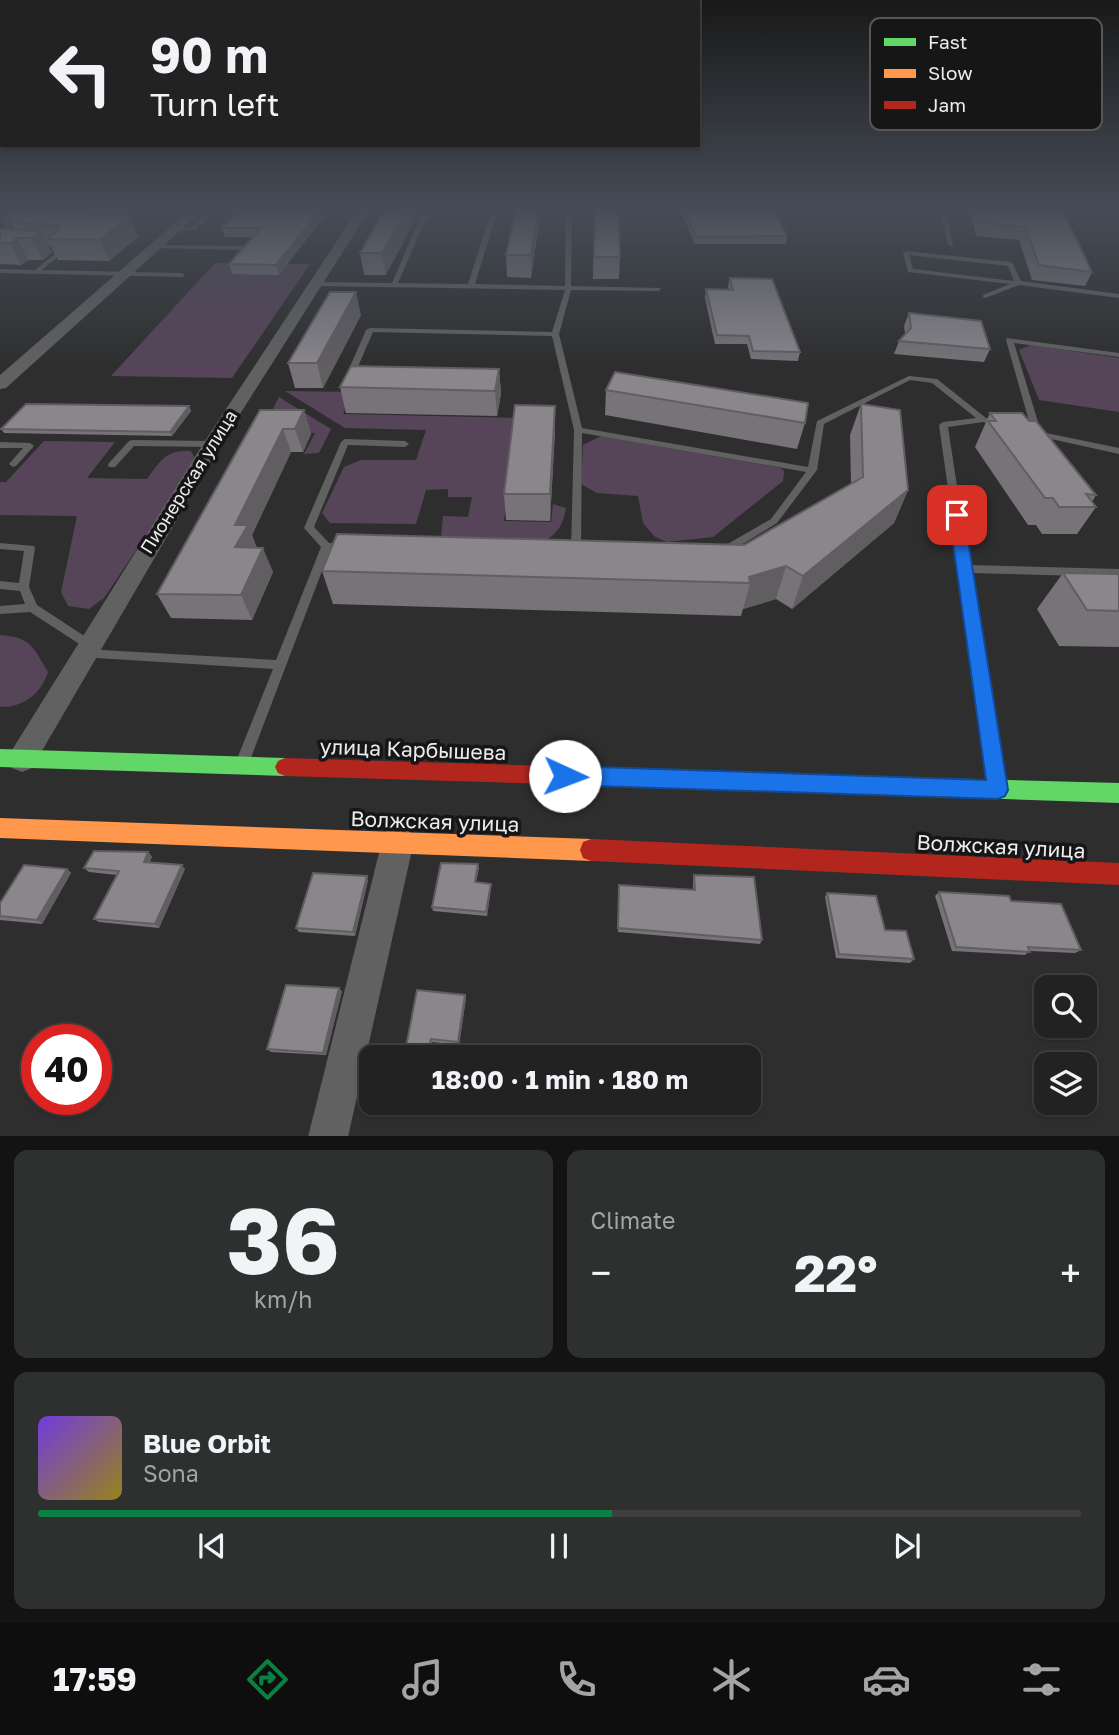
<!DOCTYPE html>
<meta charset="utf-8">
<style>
:root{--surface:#222;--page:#2e2f2f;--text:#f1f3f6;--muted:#a2a4a5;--line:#3f3f40;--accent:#0b8043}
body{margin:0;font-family:"Golos Text",sans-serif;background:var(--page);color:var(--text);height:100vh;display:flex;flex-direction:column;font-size:26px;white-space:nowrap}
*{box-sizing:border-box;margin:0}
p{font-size:23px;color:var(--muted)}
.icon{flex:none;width:38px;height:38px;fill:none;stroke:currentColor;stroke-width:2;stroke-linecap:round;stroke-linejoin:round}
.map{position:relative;height:1136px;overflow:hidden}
.sheet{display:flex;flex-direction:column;gap:14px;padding:14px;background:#131313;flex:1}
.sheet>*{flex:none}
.top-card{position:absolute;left:0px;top:0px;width:700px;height:147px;box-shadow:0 2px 5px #0004,0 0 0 2px var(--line);background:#222;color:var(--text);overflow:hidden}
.fabs{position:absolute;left:1034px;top:975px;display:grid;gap:14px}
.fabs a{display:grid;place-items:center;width:63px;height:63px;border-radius:14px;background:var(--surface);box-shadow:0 2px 5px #0004,0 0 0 2px var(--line);font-size:35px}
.speed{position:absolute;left:21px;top:1024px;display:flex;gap:14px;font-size:35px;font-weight:700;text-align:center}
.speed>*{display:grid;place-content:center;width:91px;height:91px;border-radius:50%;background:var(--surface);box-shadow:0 2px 5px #0004,0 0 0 2px var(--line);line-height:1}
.speed .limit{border:10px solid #d22;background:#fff;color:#111}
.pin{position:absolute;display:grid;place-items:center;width:60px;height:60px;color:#fff;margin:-30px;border-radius:14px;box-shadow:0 4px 10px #0006}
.me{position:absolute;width:77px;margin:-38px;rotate:92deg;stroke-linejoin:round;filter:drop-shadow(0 0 5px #0008)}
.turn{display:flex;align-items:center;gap:24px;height:147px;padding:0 35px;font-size:32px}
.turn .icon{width:91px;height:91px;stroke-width:2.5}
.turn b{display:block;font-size:49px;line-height:60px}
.big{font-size:52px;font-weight:700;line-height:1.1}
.sheet .widget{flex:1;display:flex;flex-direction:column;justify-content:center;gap:10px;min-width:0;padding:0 24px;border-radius:14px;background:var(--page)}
.sheet .dial{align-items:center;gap:0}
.dial b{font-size:91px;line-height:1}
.song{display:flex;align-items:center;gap:21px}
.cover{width:84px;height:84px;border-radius:10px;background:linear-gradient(135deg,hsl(260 70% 55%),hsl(50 70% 35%))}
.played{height:7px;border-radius:4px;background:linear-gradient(90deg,var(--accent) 55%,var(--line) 55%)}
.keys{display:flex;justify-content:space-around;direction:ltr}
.heat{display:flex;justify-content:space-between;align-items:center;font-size:38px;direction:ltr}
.sheet .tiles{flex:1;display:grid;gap:14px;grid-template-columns:1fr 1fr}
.widget:last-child{grid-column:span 2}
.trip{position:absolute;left:359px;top:1045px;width:402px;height:70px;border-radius:14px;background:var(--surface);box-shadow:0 2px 5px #0004,0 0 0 2px var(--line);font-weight:700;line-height:70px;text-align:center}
.tabs{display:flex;height:112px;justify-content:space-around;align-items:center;background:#0e0e0e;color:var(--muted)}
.tabs .icon{width:49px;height:49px}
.tabs .on{color:var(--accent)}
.tabs b{font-size:32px;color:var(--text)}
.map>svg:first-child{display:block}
.green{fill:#564559}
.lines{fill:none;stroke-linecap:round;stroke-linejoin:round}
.lane{fill:#616161;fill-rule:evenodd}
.street{fill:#616161;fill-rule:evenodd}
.fast{fill:#63d668;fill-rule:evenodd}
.slow{fill:#ff974d;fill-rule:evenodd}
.jam{fill:#b3261e;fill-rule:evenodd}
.wall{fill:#777378}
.shaded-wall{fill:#615e62}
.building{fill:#8a868c;stroke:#615e62;stroke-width:2}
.route{fill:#1a73e8;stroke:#114b97;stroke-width:2}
.labels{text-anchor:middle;stroke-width:7;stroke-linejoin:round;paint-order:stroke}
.street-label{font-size:18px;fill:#edeced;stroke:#171617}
.near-street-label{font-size:21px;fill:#edeced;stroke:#171617}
.key{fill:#171617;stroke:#575657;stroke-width:2}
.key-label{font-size:19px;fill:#edeced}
</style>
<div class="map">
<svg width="1119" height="1137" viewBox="0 0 1119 1137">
<rect width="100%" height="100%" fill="#2e2e2e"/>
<path class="green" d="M215,263l95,1 -78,114 -121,-2z
M1031,345l88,13v54l-80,-12 -20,-50z
M285,391l69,1 -11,22 173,4 -12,103 47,1 2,-18 13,4c-3,16 -7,24 -21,33l-104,-3 2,-22 25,1 4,-20h-24v-8l-22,1 -10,34 -86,-1 -8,-10 22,-46 17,-7h55l10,-30 -81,-2z
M279,397l52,32 -12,24 -15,1 11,-21 -54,-1z
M601,436l180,32 3,3 -1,10 -70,56 -46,5 -12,-5 -12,-14 -5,-27 -41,-3 -16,-9 2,-39z
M44,441l71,1 -28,36 60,1c13,-18 20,-30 44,-28l5,10 -92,137 -15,11 -21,-3 -7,-14 16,-76 -77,-1v-33h6z
M0,635c31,2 33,12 48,37 -7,22 -24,35 -48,35z"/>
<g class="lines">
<path class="lane" d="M0,209h5l10,32 -5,-1z
M201,209h11l4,2 -21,19 -22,1v-2l2,-1 16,-1 18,-15z
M424,209h6l-32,74 70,1 24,-75h6l-23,75 90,2 1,-77h6l-1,77 89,2 1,1 -3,2 -87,-1 -12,44 23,94 226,39 9,-46 92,-45 28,3 49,39 17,4 1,2 -4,3 -17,-5 -35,5 21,138 150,4v8l-148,-4 33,211 -2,4 -5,2 -5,-2 -2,-4 -51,-359 4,-3 33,-4 -44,-35 -22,-3 -86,44 -7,46 -40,53 -54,33 -4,-1 -1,-3 1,-3 52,-30 35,-47 -224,-39 -1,118 -1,3h-8l-1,-3 3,-121 -22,-94 -179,-4 -20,46 -4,2 -4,-2 21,-48 4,-2 182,4 13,-42 -250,-4 -3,-2 3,-2 77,1z
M940,209h6l7,37 -5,-1z
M157,245l86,1 3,2 -3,2 -88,-2 -1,-1z
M61,246l6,3 -25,21 140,3 3,2 -3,2 -182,-4v-4l35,1 25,-20 -2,-2z
M906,251l104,11 3,2 8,17 98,13v4l-100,-13 -34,13 -2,-1v-2l27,-11 -102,-12 -5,-19zM909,255l99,11 6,15 -101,-12z
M1007,338l112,15v4l-105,-14 27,89 78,16v6l-86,-19 -27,-95z
M345,439l60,2 4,3 -4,3 -57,-2 -34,82 15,16 16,1 5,3 -5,3h-15l-81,213 -5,2 -5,-2 -2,-4 36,-90 -193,-12 -2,-3 2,-3 4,-2 192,11 45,-113 -17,-19 37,-86z
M132,440l80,1 4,3 -4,3 -78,-1 -19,21h-6l-1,-2 1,-2 20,-22z
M0,442l30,1 4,3 -18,20 -3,1 -4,-3 14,-16h-23z
M0,543l34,3 1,2 -6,39 8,18 55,36 2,3 -2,3 -4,2 -4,-2 -54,-35 -30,2v-8l25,-2 -5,-13 -20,-2v-8l19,2 5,-32 -24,-2z"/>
<path class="street" d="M191,209h13l-198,179 -6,1v-14z
M358,209h12l-149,235 -189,324 -10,4 -10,-4 -4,-9 4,-9 191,-306z
M398,826l11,4 5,11 -66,296h-40l74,-296 5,-11z"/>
<path class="fast" d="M0,749l285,9 7,3 3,6 -3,6 -7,3 -285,-9z
M860,776l259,7v20l-259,-9 -7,-2 -3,-7 3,-7z"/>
<path class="slow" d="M582,767l278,9 7,2 3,7 -3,7 -7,2 -278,-9 -7,-2 -3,-7 3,-7z
M0,818l591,21 8,3 3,8 -3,8 -8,3 -591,-23z"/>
<path class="jam" d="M285,758l297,9 7,2 3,7 -3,7 -7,2 -297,-9 -7,-3 -3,-6 3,-6z
M591,839l528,24v22l-528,-24 -8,-3 -3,-8 3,-8z"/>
</g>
<path class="wall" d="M241,209h83l2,5 -47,61 -47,-1 -3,-10 24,-27h-28l-3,-9z
M385,209l1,66h-22l-4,-22z
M516,209h25l-10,69 -24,-1 -1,-22z
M594,209l26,48 -1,22h-26z
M680,209h93l14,27 -1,8h-91z
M970,209h92l30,63 -7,14 -53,-6 -13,-40 -43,-4z
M130,216l8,21 -29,24 -51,-1 -8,-15h-2l4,7 -9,8h-15l-7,5 -21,-1v-35h14l-4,-7z
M730,278l70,74 -2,9 -47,-2 -4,-15h-32l-10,-46 1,-9 23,1 -1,-4z
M909,313l81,36 -6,13 -90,-8 5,-13 6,-7 -1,-8z
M361,315l-38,73h-28l-7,-25z
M499,369l2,25 -4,22 -151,-3 -6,-26z
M606,390l199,33 -8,26 -192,-34z
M861,404l47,86 -14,33 -102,86 -16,-10 -33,10 -2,7 -408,-12 -11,-33 422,-26 107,-61 -1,-49z
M189,406l2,5 -19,25 -168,-3 -3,-4z
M555,406v25l-5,90 -44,-1 -2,-26z
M260,410h44l7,24 -8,18h-12l-39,83 5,13 16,24 -21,48 -81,-2 -14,-24z
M990,413l39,8 67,74 -4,7 4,5 -19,27h-35l-6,-9h-8l-53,-78z
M1063,573l56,1v73l-60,-1 -22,-37z
M148,852l4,5 -3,6 36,6 -26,59 -60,-6 -5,-3 23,-44 -28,-3 -5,-4z
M478,864l1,4 -3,14 15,2v4l-4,28 -54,-5 -1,-4z
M67,869l4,4 -29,51 -42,-4v-17z
M694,875l68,65 -2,4 -142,-12 1,-47 74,5v-11z
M368,880l-13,56 -56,-4 -3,-4z
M939,892l72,9 70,49 -6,3 -45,-2 -5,4 -73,-4 -17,-55z
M827,893l58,37 29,29 -4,4 -74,-5 -11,-61z
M342,991l-16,64 -55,-3 -4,-3z
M465,995l1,3 -7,47 -27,-3 -1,9 -24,-2 -1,-2z"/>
<path class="shaded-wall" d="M97,209h36l-35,27 -10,-20z
M321,209h3l2,5 -47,61 -3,-10z
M407,209h14l-35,66 -4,-22z
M538,209h3l-10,69v-23z
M130,216l8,21 -29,24 -10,-21z
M41,231l11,21 -9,8 -11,-22z
M17,238l11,22 -7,5 -11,-22z
M356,292l5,23 -38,73 -6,-25z
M499,369l2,25 -4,22 -2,-25z
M189,406l2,5 -19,25 -2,-4z
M555,406v25l-5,90v-27z
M304,410l7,24 -8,18 -8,-23z
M283,429l8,23 -39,83 5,14 -22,-2v-22z
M908,490l-14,33 -102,86 11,-33z
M263,548l10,24 -21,48 -11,-25z
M786,566l-10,33 -33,10 7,-26 -1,-6z
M148,852l4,5 -5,9 -3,-4z
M182,865l3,4 -26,59 -4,-4z
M67,869l4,4 -29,51 -5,-4z
M367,876l1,4 -13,56 -2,-4z
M491,884v4l-4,28 -1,-4z
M339,988l3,3 -16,64 -3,-2z
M465,995l1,3 -7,47 -1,-3z"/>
<path class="building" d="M18,209h79l-9,7h42l-31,24 -52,-1 11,-8v-6l-48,-3 -2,-7z
M241,209h80l-45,56 -47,-1 32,-36h-39z
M385,209h22l-25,44h-22z
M516,209h22l-7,46h-25z
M595,209h23l2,48h-26z
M684,209h89l14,27 -91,1z
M978,209h84l30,63 -53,-7 -14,-38 -44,-5z
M0,229l41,2 -9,7h-15l-7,5h-10z
M730,278l42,1 28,73 -47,-1 -4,-15 -32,-1 -11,-46 27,1z
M330,292h26l-39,71h-29z
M909,313l72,8 9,28 -91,-8 12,-13z
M351,366l148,3 -4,22 -155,-4z
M615,372l193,31 -3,20 -199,-33z
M26,404l163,2 -19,26 -169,-3z
M861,404l39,6 8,80 -105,86 -17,-10 -37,11 1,6 -428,-12 15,-37 407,11 119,-68z
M515,405l40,1 -5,88h-46z
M260,410h44l-9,19h-12l-48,96h13l-13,22 28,1 -22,47 -84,-1z
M990,413h32l7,8h7l60,74 -10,-1 10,13h-37l-6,-9h-8l-57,-77h8z
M1063,573l56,1v37l-32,-1z
M94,851l54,1 -4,10 38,3 -27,59 -61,-5 25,-48 -35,-3z
M441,863l37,1 -3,18 16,2 -5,28 -54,-5z
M24,865l43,4 -30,51 -37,-4v-13z
M313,873l54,3 -14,56 -57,-4z
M694,875l60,2 8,63 -144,-12 1,-43 76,5z
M939,892l70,4 2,5 50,3 20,46 -53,-3 2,5 -74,-5z
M827,893l49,3 9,34 21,1 8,28 -75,-5z
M286,985l53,3 -16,65 -56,-4z
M417,990l48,5 -7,47 -27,-3 -2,9 -23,-1z"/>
<linearGradient id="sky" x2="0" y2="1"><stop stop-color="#191919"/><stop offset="0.57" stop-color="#464c57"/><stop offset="1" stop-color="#464c57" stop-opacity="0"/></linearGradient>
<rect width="1119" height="368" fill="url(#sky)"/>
<path class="route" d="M957,510l7,5 44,275 -3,6 -7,3 -433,-14 -7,-3 -3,-6 3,-7 7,-3 421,14 -37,-265z"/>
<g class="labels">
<g class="street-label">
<text transform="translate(189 482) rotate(-58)" y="6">Пионерская улица</text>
</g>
<g class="near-street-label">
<text transform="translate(413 750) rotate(2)" y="7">улица Карбышева</text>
<text transform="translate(435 822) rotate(2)" y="7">Волжская улица</text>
<text transform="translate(1001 847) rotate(3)" y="7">Волжская улица</text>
</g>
</g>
<rect x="870" y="18" width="232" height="112" rx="10" class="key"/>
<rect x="884" y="38" width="32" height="8" fill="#63d668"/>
<rect x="884" y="69" width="32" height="9" fill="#ff974d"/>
<rect x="884" y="101" width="32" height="8" fill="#b3261e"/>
<g class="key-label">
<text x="928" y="49">Fast</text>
<text x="928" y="80">Slow</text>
<text x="928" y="112">Jam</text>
</g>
</svg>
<div class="fabs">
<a><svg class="icon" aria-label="search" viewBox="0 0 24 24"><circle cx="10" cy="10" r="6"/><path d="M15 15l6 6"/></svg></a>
<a><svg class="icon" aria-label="layers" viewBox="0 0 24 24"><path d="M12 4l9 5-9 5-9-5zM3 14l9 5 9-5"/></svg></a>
</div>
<div class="speed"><div class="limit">40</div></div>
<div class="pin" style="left:957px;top:515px;background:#d93025"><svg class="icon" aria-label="arrive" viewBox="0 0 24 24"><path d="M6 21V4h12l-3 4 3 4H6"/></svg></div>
<svg class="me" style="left:565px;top:776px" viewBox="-20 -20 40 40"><circle r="19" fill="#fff"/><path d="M0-13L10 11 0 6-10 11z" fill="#1a73e8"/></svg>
<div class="trip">18:00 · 1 min · 180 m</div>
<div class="top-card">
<div class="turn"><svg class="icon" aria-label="left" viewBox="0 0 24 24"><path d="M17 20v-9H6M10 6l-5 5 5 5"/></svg><div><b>90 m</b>Turn left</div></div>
</div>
</div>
<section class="sheet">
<div class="tiles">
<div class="widget dial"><b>36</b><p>km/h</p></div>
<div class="widget"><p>Climate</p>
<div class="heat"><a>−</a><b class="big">22°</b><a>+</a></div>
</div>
<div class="widget">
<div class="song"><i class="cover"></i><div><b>Blue Orbit</b><p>Sona</p></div></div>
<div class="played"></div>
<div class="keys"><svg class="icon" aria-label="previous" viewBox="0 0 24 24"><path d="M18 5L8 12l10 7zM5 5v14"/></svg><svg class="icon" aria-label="pause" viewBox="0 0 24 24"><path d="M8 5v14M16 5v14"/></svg><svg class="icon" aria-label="next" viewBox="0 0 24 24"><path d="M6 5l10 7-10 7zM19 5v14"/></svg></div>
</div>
</div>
</section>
<nav class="tabs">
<b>17:59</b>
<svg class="icon on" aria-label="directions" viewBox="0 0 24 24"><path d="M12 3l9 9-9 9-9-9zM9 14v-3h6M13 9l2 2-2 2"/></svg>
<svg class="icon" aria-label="music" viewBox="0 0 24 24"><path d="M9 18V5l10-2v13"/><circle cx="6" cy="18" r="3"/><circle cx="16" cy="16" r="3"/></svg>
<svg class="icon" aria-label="phone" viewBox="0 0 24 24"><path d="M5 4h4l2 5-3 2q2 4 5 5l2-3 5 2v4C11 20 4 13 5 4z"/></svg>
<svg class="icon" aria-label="climate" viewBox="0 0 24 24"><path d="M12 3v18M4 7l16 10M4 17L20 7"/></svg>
<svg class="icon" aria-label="car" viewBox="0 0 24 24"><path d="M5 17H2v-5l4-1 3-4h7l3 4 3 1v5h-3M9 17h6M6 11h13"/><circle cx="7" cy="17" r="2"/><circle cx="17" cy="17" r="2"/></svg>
<svg class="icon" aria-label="filters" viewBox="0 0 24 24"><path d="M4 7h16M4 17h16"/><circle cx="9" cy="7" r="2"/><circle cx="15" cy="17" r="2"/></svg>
</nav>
